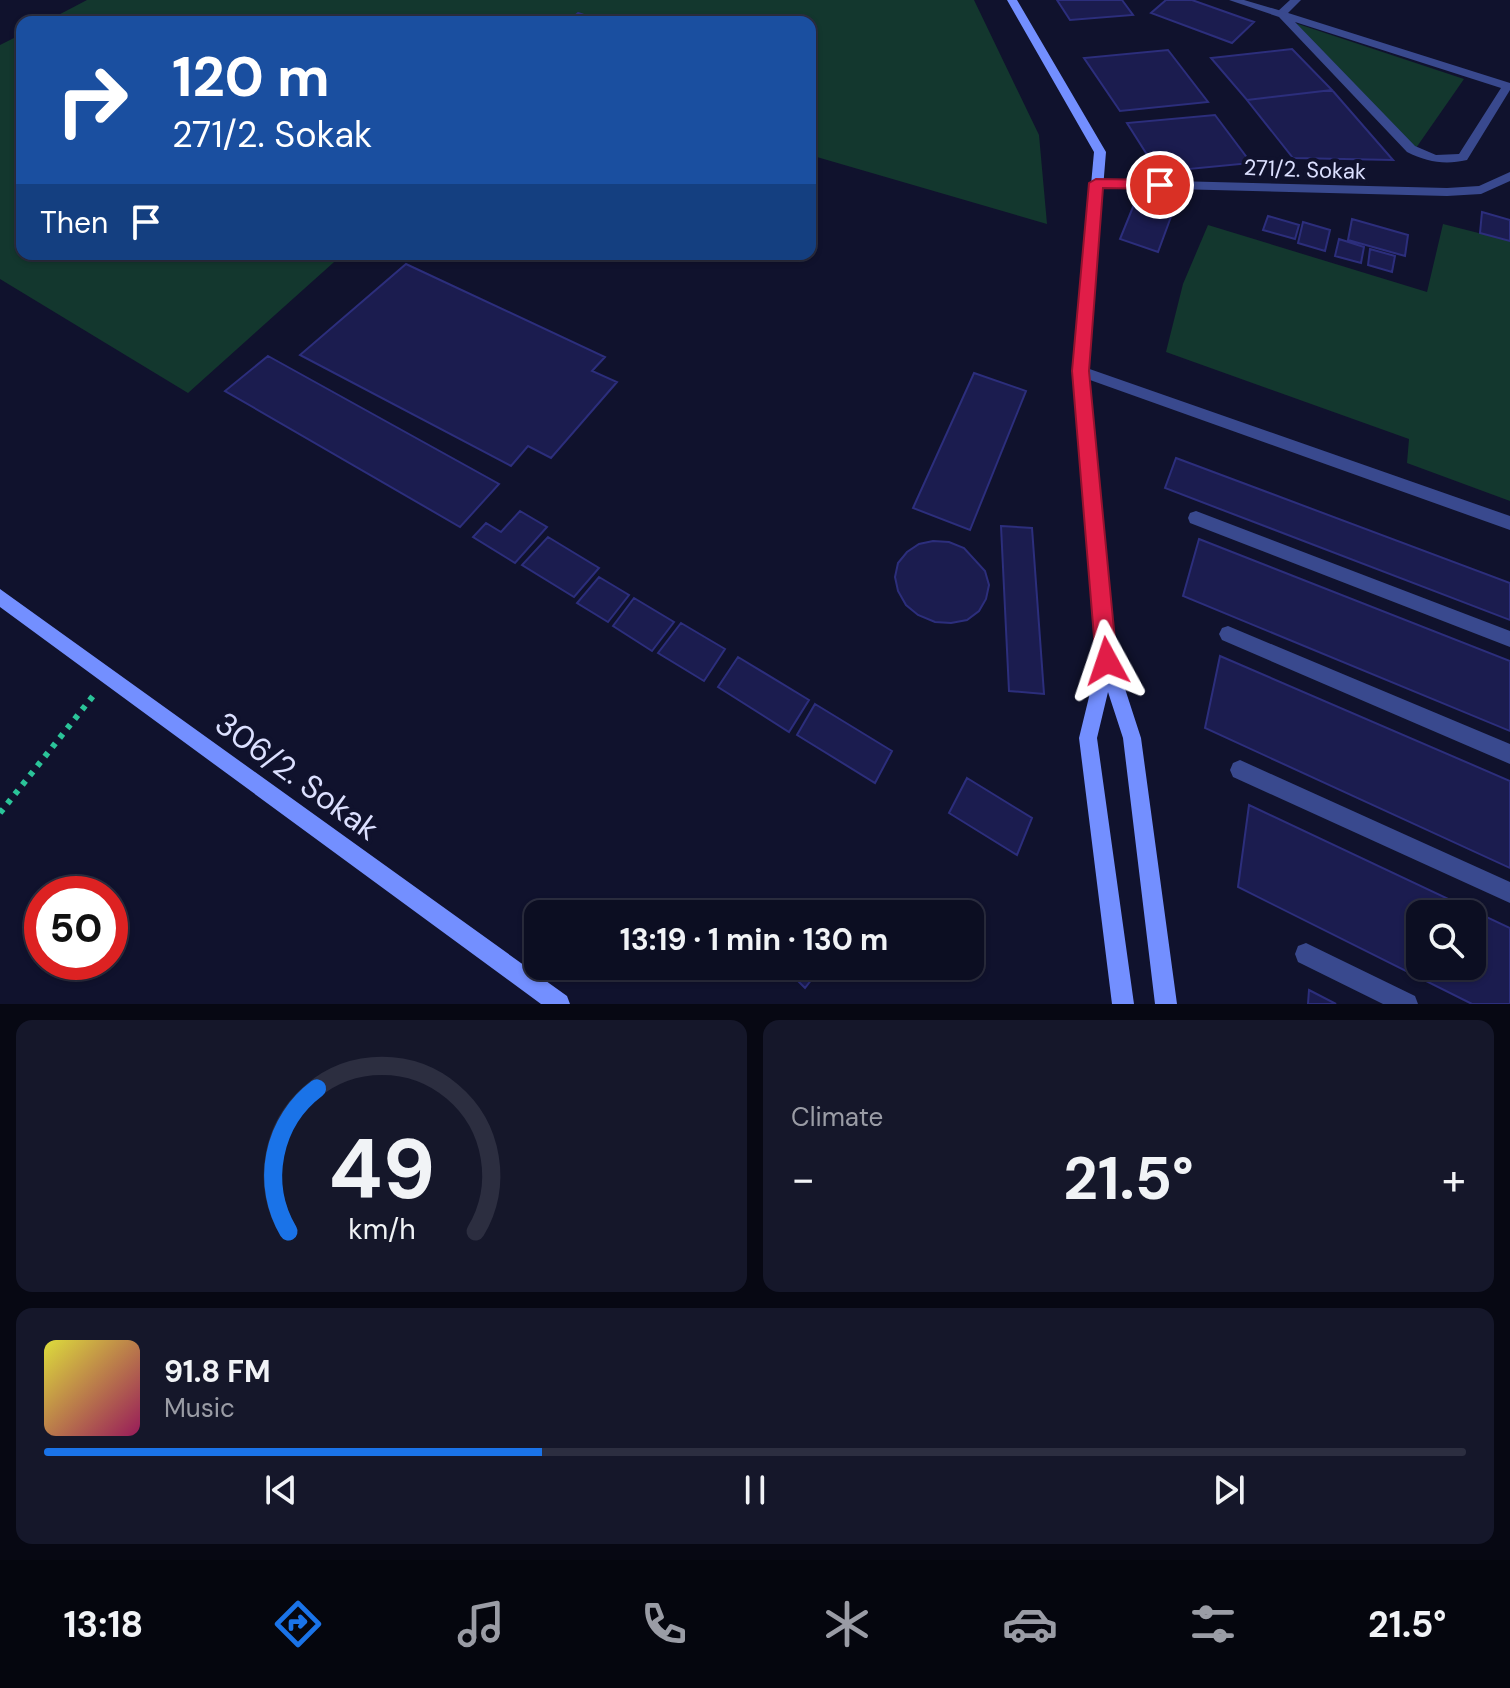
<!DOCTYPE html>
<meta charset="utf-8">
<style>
:root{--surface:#0c0e22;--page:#15172a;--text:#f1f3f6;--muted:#9a9ca5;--line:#2c2e40;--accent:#1a73e8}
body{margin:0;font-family:"DM Sans",sans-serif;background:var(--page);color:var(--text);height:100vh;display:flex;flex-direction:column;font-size:30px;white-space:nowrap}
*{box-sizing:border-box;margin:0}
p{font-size:26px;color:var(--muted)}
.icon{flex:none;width:44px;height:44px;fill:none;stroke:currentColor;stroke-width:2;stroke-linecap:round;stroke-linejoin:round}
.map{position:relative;height:1004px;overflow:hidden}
.sheet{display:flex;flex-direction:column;gap:16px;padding:16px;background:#070813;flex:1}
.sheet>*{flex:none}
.banner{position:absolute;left:16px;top:16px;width:800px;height:244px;border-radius:16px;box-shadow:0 2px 6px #0004,0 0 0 2px var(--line);background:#1a4fa0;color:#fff;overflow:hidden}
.fabs{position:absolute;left:1406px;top:900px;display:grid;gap:16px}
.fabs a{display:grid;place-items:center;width:80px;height:80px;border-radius:16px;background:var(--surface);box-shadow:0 2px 6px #0004,0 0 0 2px var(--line);font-size:40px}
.speed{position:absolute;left:24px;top:876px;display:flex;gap:16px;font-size:40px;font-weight:700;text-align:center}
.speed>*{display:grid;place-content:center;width:104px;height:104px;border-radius:50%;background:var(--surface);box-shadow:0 2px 6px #0004,0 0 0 2px var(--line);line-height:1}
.speed .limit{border:12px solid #d22;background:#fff;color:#111}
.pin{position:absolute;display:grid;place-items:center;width:68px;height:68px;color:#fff;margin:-34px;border:4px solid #fff;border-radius:50%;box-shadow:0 2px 8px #0007}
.me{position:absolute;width:88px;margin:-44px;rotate:355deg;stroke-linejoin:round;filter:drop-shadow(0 0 6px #0008)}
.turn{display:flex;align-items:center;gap:28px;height:168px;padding:0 24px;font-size:36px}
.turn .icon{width:104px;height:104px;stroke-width:2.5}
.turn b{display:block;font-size:56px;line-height:68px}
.then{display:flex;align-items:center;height:76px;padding:0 24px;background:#0003;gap:16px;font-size:30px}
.big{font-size:60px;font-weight:700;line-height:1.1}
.sheet .widget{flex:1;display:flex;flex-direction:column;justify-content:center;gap:12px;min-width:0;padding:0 28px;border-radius:16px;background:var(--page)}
.sheet .dial{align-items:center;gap:0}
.dial svg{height:208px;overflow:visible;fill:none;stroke:var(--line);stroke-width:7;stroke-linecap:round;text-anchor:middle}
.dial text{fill:var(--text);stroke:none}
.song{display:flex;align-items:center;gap:24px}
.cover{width:96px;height:96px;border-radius:12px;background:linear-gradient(135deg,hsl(60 70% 55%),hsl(330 70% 35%))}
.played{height:8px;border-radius:4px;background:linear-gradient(90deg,var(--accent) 35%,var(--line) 35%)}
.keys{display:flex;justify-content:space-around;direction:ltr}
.heat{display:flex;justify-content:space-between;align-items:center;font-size:44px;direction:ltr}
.sheet .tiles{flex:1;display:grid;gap:16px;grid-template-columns:1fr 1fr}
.widget:last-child{grid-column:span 2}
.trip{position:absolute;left:524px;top:900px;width:460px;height:80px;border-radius:16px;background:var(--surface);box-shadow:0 2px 6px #0004,0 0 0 2px var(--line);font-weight:700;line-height:80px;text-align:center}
.menu{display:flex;height:128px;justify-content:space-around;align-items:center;background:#05060e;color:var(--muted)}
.menu .icon{width:56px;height:56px}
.menu .active{color:var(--accent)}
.menu b{font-size:36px;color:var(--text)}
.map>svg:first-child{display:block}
.green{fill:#13372e}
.building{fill:#1b1c4f;stroke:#2c2e7c;stroke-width:2;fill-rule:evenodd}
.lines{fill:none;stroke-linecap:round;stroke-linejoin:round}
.path{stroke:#2bc499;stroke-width:6;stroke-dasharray:5 7;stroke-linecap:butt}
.lane{fill:#39498e;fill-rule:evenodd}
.street{fill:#39498e;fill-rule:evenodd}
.secondary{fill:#738fff;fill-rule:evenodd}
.route{fill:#e11d48;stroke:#92132f;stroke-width:2}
.labels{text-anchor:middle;stroke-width:8;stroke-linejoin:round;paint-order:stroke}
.far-street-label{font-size:22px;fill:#dce0ff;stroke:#10122d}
.near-street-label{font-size:32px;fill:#dce0ff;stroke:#10122d}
</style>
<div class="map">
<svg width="1510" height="1004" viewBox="0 0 1510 1004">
<rect width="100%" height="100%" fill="#10122d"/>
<path class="green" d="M87,0h887l65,135 8,89 -237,-69v-133h-765z
M1295,23l169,56 -48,69z
M22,34v220h321l-155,139 -188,-114v-234z
M1443,224l67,17v260l-103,-38 2,-24 -243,-87 17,-68 25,-59 219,67z"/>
<path class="building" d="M1057,0h65l11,15 -63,5z
M1166,0h26l62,22 -22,21 -81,-30z
M578,13l27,9h-38z
M1292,49l40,41 -85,10 -36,-42z
M1168,50l40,52 -88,9 -36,-53z
M1332,90l61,70 -100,-2 -46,-58z
M1215,115l36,48 -93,9 -31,-49z
M1135,202l37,12 -14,38 -38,-13z
M1482,212l28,8v21l-30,-8z
M1268,216l31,9 -4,14 -32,-9z
M1352,219l56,16 -3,21 -57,-16z
M1303,222l27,8 -5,21 -27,-8z
M1339,239l25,8 -3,16 -26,-7z
M1370,249l25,7 -3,16 -24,-7z
M406,264l199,93 -13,14 25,11 -66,76 -23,-12 -17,20 -211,-111z
M268,356l231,128 -39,43 -235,-136z
M974,373l52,18 -56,139 -57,-22z
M1176,458l334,125v37l-345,-132z
M520,511l27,16 -32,36 -42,-26 13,-14 15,9z
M1001,526l31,2 12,166 -35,-3z
M548,537l51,31 -25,29 -52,-32z
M1199,539l311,122v70l-327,-135z
M933,541l16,1 15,6 21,23 4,14 -3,14 -7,12 -12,9 -16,3 -16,-1 -17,-7 -12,-10 -8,-14 -3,-14 3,-14 9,-11 12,-8z
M599,577l30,18 -21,27 -31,-19z
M634,598l40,24 -22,29 -39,-25z
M681,623l44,26 -21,32 -46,-28z
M1220,656l290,125v87l-305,-140z
M738,657l71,43 -20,32 -71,-45z
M815,704l77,47 -17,32 -78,-48z
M967,778l65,40 -15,37 -68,-42z
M1249,805l261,123v76h-38l-234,-117zM1420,914h52v52h-52z
M783,966h39l-17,22z
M1309,990l27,14h-28z"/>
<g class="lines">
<path class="path" d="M0,813l93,-117"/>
<path class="lane" d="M1290,0h11l-16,16h-8v-4z
M1196,511l314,120v16l-320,-124 -2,-5 2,-5z
M1228,626l282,118v20l-288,-124 -3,-6 3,-6z
M1240,760l270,122v21l-277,-126 -3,-7 3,-7z
M1306,943l109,53 3,8h-35l-85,-42 -3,-8 3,-8z"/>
<path class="street" d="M1229,0h15l41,12 225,71v7l-43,70c-22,5 -40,2 -60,-8l-128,-135zM1295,22l206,66 -42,66 -23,1 -21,-9z
M1510,172v9l-29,13 -34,2 -351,-9 -6,-4 6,-4 351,9 32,-2z
M1081,366l429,150v14l-434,-155 -2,-4 2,-4z"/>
<path class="secondary" d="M1007,0h10l89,152 -18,219 28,290 25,77 36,266h-22l-32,-266 -15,-46 -11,46 37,266h-22l-33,-266 19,-78 -24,-289 20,-219z
M0,589l567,407 3,8h-29l-541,-397z"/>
</g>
<path class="route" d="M1096,179l64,1 7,5 -7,4 -57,-1 -14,183 28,290 -3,6 -7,3 -8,-3 -3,-6 -24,-290 17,-188z"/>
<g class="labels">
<g class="far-street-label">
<text transform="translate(1305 169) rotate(2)" y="8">271/2. Sokak</text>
</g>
<g class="near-street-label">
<text transform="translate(297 776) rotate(36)" y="11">306/2. Sokak</text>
</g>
</g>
</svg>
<div class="fabs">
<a><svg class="icon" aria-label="search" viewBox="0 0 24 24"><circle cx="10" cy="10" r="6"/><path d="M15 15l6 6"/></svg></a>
</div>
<div class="speed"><div class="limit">50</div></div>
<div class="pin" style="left:1160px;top:185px;background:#d93025"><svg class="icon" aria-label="arrive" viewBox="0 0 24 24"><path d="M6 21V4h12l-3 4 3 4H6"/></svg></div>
<svg class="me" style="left:1107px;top:661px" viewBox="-20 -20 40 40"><path d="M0-17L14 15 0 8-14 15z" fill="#e11d48" stroke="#fff" stroke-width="4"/></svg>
<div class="trip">13:19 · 1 min · 130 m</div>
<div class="banner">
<div class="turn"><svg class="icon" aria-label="right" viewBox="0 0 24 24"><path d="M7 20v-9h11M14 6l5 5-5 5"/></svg><div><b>120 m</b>271/2. Sokak</div></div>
<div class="then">Then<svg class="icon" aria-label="arrive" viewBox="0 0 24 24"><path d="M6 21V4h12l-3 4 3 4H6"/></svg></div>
</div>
</div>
<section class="sheet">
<div class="tiles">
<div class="widget dial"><svg viewBox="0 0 100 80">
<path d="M14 69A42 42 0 1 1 86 69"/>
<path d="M14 69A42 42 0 0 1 25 14" stroke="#1a73e8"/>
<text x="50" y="56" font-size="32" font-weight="700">49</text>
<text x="50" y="72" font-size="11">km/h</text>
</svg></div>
<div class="widget"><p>Climate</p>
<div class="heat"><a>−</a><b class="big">21.5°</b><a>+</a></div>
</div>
<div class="widget">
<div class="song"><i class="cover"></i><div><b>91.8 FM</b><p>Music</p></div></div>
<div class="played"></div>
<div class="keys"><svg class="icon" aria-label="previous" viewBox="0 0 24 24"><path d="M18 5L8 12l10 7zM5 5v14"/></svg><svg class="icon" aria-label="pause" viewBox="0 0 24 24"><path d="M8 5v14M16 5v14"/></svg><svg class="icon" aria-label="next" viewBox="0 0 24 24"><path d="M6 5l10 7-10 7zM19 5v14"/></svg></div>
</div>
</div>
</section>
<nav class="menu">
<b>13:18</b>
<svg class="icon active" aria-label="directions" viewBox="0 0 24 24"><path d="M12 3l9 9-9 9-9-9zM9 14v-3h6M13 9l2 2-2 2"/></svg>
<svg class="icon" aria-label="music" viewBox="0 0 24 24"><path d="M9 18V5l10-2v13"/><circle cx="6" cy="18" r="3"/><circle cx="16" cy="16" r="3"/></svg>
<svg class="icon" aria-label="phone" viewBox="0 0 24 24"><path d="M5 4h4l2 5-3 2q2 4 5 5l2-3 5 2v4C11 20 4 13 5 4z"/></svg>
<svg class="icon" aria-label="climate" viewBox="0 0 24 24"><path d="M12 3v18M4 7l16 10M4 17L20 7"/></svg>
<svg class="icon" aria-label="car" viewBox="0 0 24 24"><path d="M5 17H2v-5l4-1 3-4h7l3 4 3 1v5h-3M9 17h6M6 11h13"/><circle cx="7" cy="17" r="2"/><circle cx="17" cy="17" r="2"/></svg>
<svg class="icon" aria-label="filters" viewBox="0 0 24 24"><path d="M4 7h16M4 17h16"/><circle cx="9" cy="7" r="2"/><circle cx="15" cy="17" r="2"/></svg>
<b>21.5°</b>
</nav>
